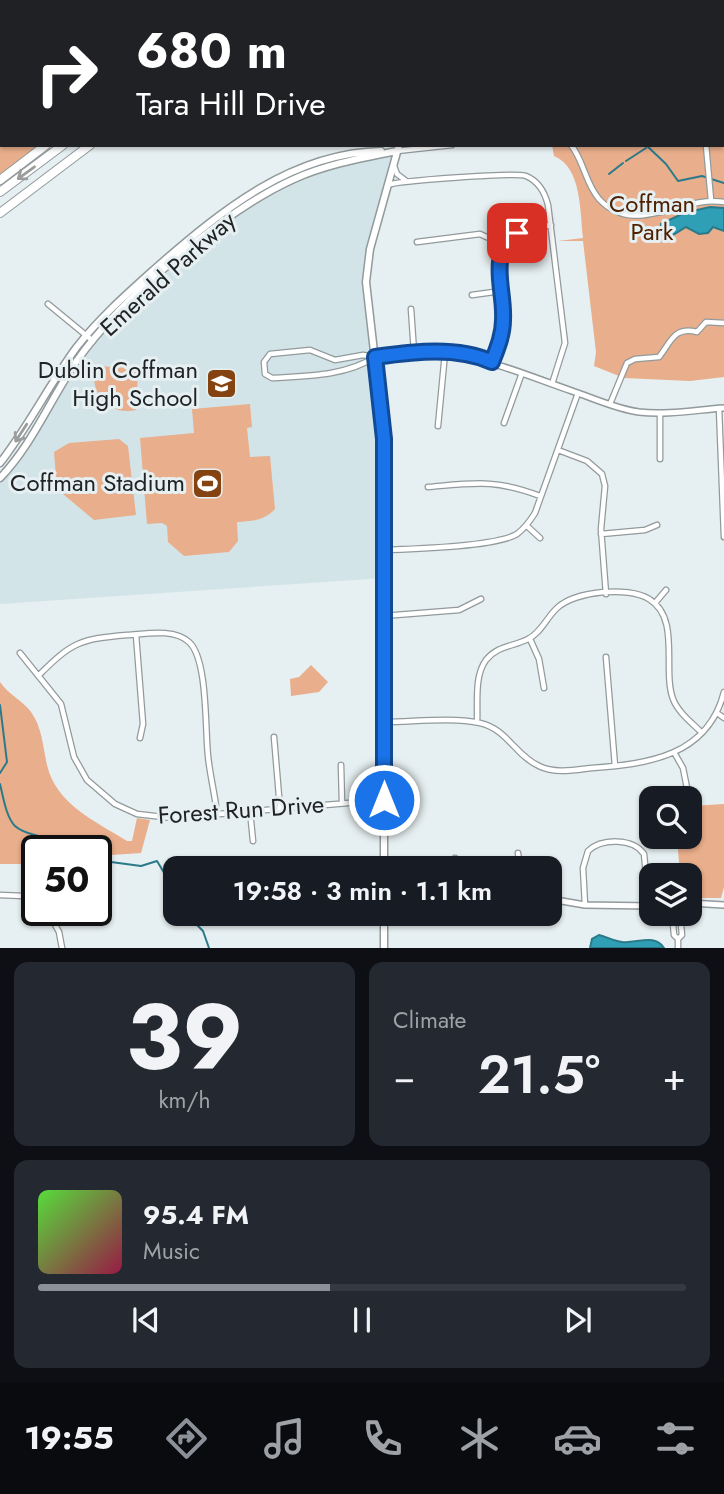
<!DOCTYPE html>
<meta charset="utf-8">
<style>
:root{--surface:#171b24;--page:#242831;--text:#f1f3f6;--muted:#9ea1a6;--line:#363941;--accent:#8c9099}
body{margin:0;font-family:Jost,sans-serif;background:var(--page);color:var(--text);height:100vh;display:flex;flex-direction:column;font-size:26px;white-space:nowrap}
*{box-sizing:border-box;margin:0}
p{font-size:23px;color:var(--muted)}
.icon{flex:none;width:38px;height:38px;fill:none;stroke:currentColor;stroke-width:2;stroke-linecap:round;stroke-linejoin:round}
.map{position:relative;height:948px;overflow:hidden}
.drawer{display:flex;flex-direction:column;gap:14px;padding:14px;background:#0d0f14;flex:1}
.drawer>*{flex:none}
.top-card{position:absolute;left:0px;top:0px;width:724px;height:147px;box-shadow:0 2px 5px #0004;background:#202124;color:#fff;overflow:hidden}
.tools{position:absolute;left:639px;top:786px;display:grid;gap:14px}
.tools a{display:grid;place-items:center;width:63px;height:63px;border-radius:14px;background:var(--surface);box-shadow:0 2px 5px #0004;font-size:35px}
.speed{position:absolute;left:21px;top:835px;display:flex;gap:14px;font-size:35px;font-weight:700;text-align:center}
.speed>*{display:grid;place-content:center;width:91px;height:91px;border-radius:50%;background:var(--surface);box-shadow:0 2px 5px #0004;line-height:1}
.speed .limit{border:4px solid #111;border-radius:10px;background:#fff;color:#111}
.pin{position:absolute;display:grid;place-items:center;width:60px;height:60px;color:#fff;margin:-30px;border-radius:14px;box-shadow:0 4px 10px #0006}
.me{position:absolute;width:77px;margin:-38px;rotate:0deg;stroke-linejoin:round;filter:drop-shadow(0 0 5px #0008)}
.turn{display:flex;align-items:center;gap:24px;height:147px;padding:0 21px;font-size:32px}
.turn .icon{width:91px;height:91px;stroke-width:2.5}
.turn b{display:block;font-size:49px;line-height:60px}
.big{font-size:52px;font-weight:600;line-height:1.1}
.drawer .tile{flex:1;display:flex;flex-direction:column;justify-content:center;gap:10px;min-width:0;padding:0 24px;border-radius:14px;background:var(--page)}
.drawer .dial{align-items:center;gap:0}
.dial b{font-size:91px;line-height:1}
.song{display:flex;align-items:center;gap:21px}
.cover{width:84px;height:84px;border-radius:10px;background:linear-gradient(135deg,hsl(110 70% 55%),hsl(340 70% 35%))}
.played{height:7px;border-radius:4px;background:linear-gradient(90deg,var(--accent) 45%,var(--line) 45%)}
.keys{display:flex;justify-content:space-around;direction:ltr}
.heat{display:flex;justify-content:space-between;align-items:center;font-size:38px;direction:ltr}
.drawer .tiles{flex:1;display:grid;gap:14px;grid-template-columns:1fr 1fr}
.tile:last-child{grid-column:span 2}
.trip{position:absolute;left:163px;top:856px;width:399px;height:70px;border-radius:14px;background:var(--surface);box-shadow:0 2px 5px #0004;font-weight:600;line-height:70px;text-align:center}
.menu{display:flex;height:112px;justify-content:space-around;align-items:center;background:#090b0e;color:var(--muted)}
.menu .icon{width:49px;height:49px}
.menu .on{color:var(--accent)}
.menu b{font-size:32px;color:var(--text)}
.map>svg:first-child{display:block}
.built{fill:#d3e4e8}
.green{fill:#e9ae8b}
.water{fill:#2f9fb6;stroke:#2a7a8a;stroke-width:2}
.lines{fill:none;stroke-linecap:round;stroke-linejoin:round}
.stream{stroke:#2a7a8a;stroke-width:2}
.minor-casing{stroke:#929a9c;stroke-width:7}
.tertiary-casing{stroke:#929a9c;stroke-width:8}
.secondary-casing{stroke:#929a9c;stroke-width:9}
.motorway-casing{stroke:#929a9c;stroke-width:10}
.minor{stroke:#fff;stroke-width:4.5}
.tertiary{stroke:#fff;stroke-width:5}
.secondary{stroke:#fff;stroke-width:6}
.motorway{stroke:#fff;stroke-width:8}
.oneway{stroke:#9b9c9c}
.route-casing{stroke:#114b97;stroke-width:18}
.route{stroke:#1a73e8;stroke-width:12}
.labels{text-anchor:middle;stroke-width:6;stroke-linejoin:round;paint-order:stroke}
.park-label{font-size:24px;fill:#4d2100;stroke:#e6eff1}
.street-label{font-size:24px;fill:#202324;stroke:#e6eff1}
.poi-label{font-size:24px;fill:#202324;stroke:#e6eff1;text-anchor:end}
</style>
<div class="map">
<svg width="724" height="948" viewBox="0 0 724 948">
<rect width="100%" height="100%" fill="#e6eff1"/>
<path class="built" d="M0,0h175l-173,2v114z
M397,151l-31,122 16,124 2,181 -384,26v-126l78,-118 55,-60 91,-80 86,-47z"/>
<path class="green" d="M455,0h269v377l-34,4 -66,-3 -30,-12 2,-14 -13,-111h-25l25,-3c-3,-25 -1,-71 -29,-82l-2,-11h171v-143z
M0,115l2,30h40l-42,32z
M96,366l38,2 4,4 -2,38c-28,6 -48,-17 -40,-44z
M250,404l2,23 -5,1 3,29 20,-1 5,53c-11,12 -23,12 -38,13l1,19 -9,11 -45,4 -16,-14 -1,-16 -5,-3 -15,1 -7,-86 54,-5 -2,-24z
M119,439l9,7 8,69 -42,5 -37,-31 -3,-37 15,-9z
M311,665l17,17 -9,10 -28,4 -1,-17 9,-2z
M0,682c9,13 23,19 31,30 11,15 12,35 16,53 9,39 48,56 80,76h5l5,-23 13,2 -9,33 -45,3v-6h-59v14h-37z
M724,804v83l-3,11h-31v-23h-10l-3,-38 13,-1v-30z"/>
<path class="water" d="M710,207l14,1v23l-11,-4 -5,6 -9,1 -13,-7 -16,10 -9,-3v-10l23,-11z
M599,935c8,2 15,6 23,7 14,2 33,-9 42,6h-74l2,-9z"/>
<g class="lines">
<path class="stream" d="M382,0l1,2
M472,0l8,2
M701,2v-2
M646,145l20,19 12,17 24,-5 22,7
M626,161l20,-13
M609,174l14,-11
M0,705l7,57 -7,11
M0,784c3,12 6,33 15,42 13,12 33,6 42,24
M96,860l45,6 16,-5 18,30
M186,914l17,17 6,17"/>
<defs>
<path id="minor" d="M723,125l1,-1
M571,145c13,16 14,38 28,54 36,39 82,-4 125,3
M706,145l5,55
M397,151l55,-6
M394,166l3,8 8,6
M388,185c8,-4 129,-13 138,-9 12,5 19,17 22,29l17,138 -13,41
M417,242l63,-8 24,11
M472,295l29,-4
M48,304l45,37
M411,309l3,43
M310,350l25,10 28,-5 12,2c-29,19 -69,19 -103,21l-7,-4 -1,-12 6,-8z
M492,362c5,-14 11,-28 11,-43 2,-50 -24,-85 48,-94
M610,404l17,-41 8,-4 24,-2c12,-15 15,-31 38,-25l9,-10 18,1
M719,408l5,129
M660,413v46
M504,423l18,-50
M438,426l7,-73
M558,450l29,11 15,13 3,12 -4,43 5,65
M428,487c47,-4 67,-8 112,9
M527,526l13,12
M601,534l44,-4 12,-5
M384,550c27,-1 112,-3 133,-16 8,-6 13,-13 18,-21l43,-120
M655,603l11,-13
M383,616l76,-6 22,-11
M136,635l7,89 -3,14
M530,639l9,20 5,29
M20,653l41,51 13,53 13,23 28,24 22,10 35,4 212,-18
M606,657l9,109
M39,675c33,-33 41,-36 88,-40 18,-1 47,-7 62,7 19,17 16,88 19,114 2,20 7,38 9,58
M717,713l7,5
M384,722c30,0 66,-5 96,1 27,6 35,32 59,43 16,8 36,4 53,2 56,-4 116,-12 132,-76
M477,722c1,-19 -3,-46 9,-62 12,-15 27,-13 42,-21 13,-6 19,-22 29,-31 18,-17 71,-22 92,-9 32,19 13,71 24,100 5,13 18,23 27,32
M274,737l6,71
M675,754l8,14 6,30
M341,765l1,38
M690,802l1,7
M250,811l3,30
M518,853l2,15
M455,858l1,10
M0,895l24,1 13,6
M585,905l-2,-37 5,-17c14,-13 45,-13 56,3l5,52
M47,910l12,22 3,16
M672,914l2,21 4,4
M678,948v-9l4,-4 -2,-21"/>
<path id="tertiary" d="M375,357c85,-12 120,7 197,34 21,7 44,18 67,21 28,3 56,-2 85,-4
M550,899l35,6 66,1
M690,903l34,2"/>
<path id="secondary" d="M454,2l1,-2
M0,463c28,-36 49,-78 76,-115 24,-31 54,-57 83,-83 63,-55 133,-112 222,-114
M0,478c32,-33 50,-78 76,-116 43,-62 149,-152 218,-183 33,-15 69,-21 103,-28
M384,868v-429l-18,-157 4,-33 29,-104
M384,914v34"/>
<path id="motorway" d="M203,2l1,-2
M213,2l1,-2
M222,2l2,-2
M244,2l1,-2
M261,2l2,-2
M0,180l46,-35
M0,192l63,-47
M0,213l90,-68"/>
</defs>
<use href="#minor" class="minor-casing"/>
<use href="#tertiary" class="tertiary-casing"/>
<use href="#secondary" class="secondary-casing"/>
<use href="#motorway" class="motorway-casing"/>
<use href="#minor" class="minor"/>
<use href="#tertiary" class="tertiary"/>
<use href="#secondary" class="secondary"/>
<use href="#motorway" class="motorway"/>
</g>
<defs><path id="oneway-shaft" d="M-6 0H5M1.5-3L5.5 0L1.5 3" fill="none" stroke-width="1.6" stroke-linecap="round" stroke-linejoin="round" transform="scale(1.75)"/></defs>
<g class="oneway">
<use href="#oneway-shaft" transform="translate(26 173) rotate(144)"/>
<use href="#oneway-shaft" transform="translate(21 433) rotate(123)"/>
</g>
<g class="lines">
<defs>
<path id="route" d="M384,800v-361l-9,-82c38,-5 81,-11 117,5 5,-13 11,-27 11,-42 2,-32 -16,-64 14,-87"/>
</defs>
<use href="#route" class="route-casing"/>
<use href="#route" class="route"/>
</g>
<defs>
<symbol id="school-square" viewBox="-11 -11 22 22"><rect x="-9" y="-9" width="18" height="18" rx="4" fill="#844310" stroke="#e6eff1"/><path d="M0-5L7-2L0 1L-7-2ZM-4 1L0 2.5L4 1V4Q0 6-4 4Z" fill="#fff"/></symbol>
<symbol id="stadium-square" viewBox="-11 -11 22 22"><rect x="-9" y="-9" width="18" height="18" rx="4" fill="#844310" stroke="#e6eff1"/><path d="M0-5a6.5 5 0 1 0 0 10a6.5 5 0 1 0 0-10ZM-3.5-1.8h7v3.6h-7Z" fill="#fff"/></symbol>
</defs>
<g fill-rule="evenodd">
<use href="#school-square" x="204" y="366" width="35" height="35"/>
<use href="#stadium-square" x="190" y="466" width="35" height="35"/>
</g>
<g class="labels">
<g class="park-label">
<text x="652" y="212">Coffman<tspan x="652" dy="28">Park</tspan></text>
</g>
<g class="street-label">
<text transform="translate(168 274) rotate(-42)" y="8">Emerald Parkway</text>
<text transform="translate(241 810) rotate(-4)" y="8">Forest Run Drive</text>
</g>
<g class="poi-label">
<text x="198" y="378">Dublin Coffman<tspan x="198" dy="28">High School</tspan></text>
<text x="185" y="491">Coffman Stadium</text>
</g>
</g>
</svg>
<div class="tools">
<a><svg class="icon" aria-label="search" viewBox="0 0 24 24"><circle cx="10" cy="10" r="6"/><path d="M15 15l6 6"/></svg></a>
<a><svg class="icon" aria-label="layers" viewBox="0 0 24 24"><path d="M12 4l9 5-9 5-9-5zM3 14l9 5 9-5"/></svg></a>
</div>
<div class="speed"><div class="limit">50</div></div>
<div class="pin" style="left:517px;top:233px;background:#d93025"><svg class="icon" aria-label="arrive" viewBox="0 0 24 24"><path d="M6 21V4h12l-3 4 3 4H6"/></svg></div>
<svg class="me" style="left:384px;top:800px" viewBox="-20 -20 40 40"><circle r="17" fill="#1a73e8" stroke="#fff" stroke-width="3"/><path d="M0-11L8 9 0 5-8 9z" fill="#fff"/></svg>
<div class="trip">19:58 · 3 min · 1.1 km</div>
<div class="top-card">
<div class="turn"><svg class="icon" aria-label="right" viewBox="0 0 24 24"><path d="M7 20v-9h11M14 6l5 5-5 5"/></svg><div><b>680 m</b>Tara Hill Drive</div></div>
</div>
</div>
<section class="drawer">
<div class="tiles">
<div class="tile dial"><b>39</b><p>km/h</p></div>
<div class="tile"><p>Climate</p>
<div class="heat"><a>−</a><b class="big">21.5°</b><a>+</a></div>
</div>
<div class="tile">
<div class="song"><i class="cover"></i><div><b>95.4 FM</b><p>Music</p></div></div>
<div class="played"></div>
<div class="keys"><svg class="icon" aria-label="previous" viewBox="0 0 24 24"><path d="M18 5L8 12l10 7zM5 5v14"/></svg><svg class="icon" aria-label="pause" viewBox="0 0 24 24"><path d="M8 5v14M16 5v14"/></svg><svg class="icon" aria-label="next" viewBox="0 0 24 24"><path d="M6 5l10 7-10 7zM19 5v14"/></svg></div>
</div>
</div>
</section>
<nav class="menu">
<b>19:55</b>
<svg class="icon on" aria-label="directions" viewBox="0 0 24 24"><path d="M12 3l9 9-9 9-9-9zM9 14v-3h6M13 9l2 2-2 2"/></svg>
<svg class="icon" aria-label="music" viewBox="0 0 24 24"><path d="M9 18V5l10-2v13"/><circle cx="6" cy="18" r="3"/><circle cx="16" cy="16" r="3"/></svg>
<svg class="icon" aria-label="phone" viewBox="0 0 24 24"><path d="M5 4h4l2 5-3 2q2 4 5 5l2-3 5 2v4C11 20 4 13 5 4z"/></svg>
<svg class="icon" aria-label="climate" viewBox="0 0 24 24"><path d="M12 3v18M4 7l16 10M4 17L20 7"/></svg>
<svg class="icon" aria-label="car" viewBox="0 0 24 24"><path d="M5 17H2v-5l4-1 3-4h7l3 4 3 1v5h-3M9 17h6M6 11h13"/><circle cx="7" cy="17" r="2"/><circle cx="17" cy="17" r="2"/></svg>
<svg class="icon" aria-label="filters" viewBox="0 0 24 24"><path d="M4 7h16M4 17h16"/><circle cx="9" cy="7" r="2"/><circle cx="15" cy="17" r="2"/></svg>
</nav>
